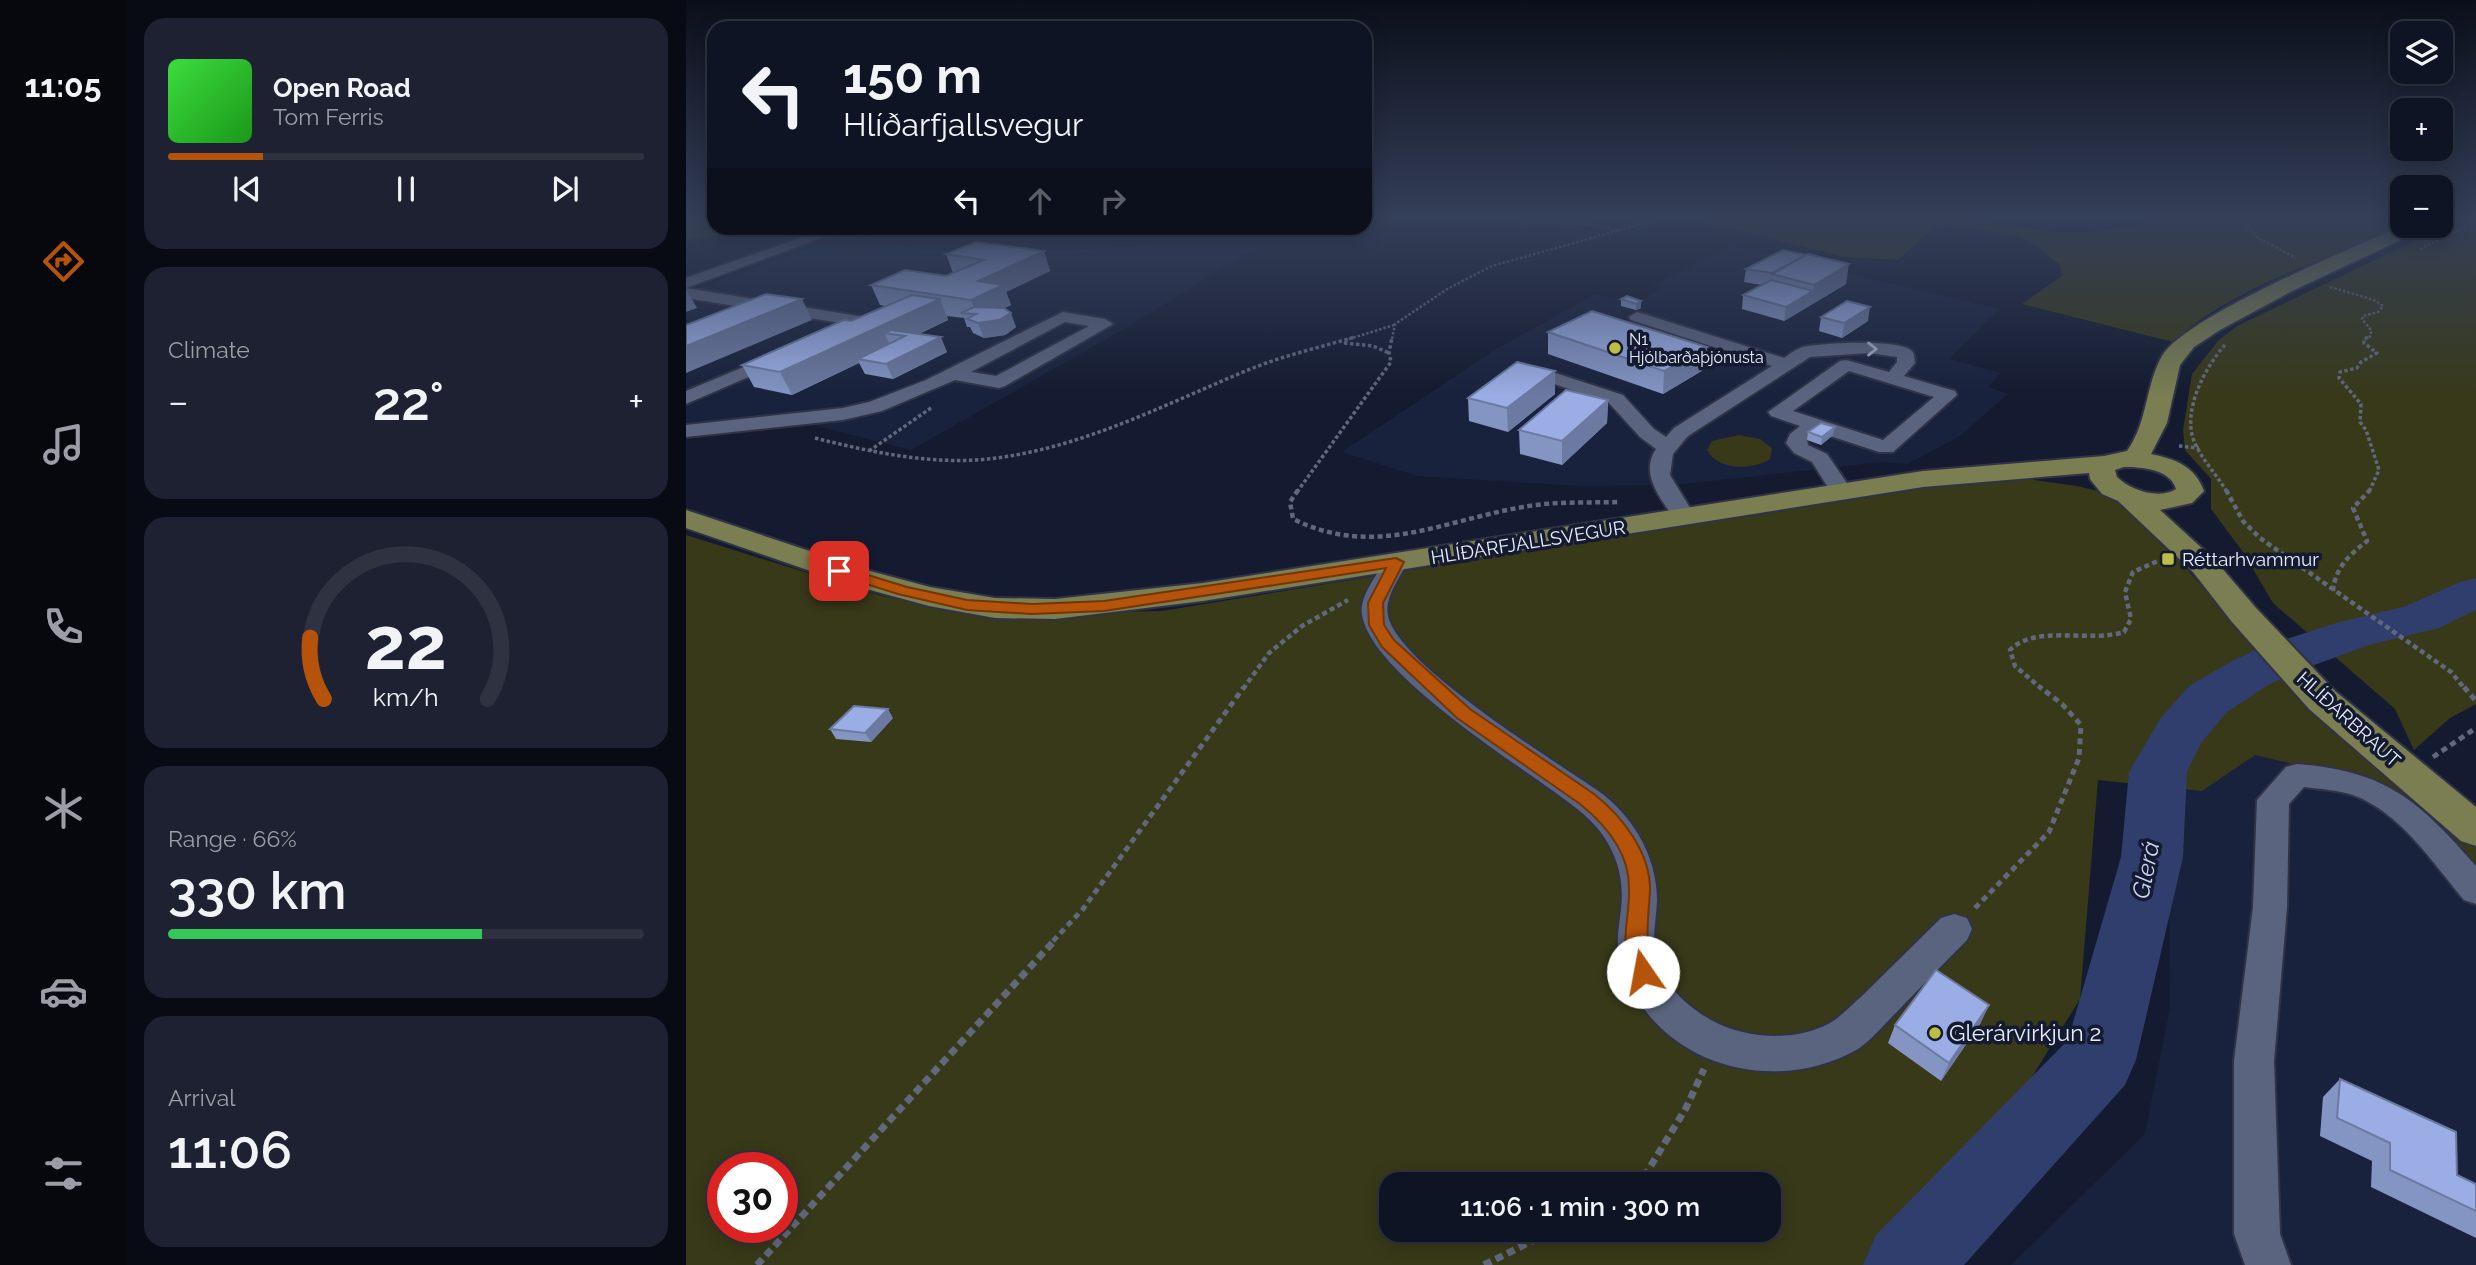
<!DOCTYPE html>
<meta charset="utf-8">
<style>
:root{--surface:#0f1424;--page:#1d2131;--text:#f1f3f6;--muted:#9b9ea6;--line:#2f3341;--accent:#b45309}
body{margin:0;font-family:Raleway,sans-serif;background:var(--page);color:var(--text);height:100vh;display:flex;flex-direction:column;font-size:26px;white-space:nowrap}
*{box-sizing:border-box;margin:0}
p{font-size:23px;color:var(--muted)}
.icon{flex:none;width:38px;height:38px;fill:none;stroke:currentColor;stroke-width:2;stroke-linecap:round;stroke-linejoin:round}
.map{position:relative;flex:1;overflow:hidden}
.drawer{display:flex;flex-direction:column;gap:18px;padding:18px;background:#080b14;width:560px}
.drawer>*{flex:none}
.guide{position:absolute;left:21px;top:21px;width:665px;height:214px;border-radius:21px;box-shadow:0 4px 18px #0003,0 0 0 2px var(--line);background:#0f1424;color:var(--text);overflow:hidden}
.controls{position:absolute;left:1704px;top:21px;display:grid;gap:14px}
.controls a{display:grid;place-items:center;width:63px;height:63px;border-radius:14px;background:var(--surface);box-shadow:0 4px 18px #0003,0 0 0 2px var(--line);font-size:35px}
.speed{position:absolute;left:21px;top:1152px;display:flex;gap:14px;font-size:35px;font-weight:700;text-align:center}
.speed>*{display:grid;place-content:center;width:91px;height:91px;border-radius:50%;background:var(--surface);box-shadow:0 4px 18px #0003,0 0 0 2px var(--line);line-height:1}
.speed .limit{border:10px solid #d22;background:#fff;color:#111}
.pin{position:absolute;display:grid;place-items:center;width:60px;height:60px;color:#fff;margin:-30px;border-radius:14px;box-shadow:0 4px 10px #0006}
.me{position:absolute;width:77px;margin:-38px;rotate:348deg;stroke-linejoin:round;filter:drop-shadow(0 0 5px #0008)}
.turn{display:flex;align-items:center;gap:24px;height:147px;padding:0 21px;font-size:32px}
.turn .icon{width:91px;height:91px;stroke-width:2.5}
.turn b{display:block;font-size:49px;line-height:60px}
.lanes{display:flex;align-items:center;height:66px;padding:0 21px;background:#0003;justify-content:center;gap:35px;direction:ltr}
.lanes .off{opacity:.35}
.big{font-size:52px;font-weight:600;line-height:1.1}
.drawer .tile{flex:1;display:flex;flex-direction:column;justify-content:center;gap:10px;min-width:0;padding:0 24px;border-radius:21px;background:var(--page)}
.drawer .dial{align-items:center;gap:0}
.dial svg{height:182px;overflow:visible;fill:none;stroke:var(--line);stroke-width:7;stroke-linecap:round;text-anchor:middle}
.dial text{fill:var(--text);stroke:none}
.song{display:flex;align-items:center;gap:21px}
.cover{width:84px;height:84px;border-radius:10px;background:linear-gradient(135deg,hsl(120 70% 55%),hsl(120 70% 35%))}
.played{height:7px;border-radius:4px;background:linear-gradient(90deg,var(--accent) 20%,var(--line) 20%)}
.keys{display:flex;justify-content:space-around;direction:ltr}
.heat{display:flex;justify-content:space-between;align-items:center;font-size:38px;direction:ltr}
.charge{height:10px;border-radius:5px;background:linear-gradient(90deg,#34c759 66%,var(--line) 0)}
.trip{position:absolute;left:693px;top:1172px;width:402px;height:70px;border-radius:21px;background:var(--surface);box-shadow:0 4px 18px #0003,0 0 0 2px var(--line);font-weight:600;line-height:70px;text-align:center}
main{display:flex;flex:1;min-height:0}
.dock{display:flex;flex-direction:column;width:126px;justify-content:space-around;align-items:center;background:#06080e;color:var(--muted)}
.dock .icon{width:49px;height:49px}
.dock .current{color:var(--accent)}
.dock b{font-size:32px;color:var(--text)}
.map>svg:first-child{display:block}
.built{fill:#19223d}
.green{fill:#383919;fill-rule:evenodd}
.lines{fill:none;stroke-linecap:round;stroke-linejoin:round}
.river{fill:#2f3e6d;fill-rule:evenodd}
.minor-casing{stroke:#303345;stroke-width:4}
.major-casing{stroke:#303345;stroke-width:4}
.path-far4{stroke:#61687b;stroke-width:2.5;stroke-dasharray:2.5 2;stroke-linecap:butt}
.path-far3{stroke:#61687b;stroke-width:3.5;stroke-dasharray:3.5 2.5;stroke-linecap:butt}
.path-far2{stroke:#61687b;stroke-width:4.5;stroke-dasharray:5 3.5;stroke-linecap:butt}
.path-far1{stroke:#61687b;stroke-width:5;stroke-dasharray:6 4.5;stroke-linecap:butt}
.path{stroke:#61687b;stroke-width:7;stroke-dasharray:8 5;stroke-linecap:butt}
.minor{fill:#5b647e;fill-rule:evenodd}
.major{fill:#7a7e51;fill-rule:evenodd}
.wall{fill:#8495c4}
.shaded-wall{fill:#6c79a0}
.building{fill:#9aade4;stroke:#6c79a0;stroke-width:2}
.oneway{stroke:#a7afc3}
.route{fill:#b45309;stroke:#753606;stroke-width:2}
.poi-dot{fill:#bdbf43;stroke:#141b30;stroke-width:2.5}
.labels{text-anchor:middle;stroke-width:7;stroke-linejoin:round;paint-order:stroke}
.far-poi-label{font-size:16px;fill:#e6ecfb;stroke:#141b30;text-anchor:start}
.street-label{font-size:19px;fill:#e6ecfb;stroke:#141b30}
.poi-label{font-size:19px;fill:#e6ecfb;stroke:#141b30;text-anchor:start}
.near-poi-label{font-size:23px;fill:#e6ecfb;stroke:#141b30;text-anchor:start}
.near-water-label{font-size:24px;font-style:italic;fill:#c9d4f3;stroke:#141b30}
</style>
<main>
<nav class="dock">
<b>11:05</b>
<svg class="icon current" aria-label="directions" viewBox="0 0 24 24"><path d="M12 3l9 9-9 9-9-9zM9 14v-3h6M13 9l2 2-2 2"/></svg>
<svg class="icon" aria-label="music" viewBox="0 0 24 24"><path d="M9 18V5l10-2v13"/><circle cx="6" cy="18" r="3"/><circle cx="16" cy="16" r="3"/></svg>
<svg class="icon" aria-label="phone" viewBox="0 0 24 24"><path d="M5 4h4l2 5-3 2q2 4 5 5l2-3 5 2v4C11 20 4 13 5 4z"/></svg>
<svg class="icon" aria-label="climate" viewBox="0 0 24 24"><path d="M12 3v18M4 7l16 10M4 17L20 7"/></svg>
<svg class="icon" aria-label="car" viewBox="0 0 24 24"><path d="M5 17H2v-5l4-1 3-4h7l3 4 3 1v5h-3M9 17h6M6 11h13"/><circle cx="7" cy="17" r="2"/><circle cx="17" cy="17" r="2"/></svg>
<svg class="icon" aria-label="filters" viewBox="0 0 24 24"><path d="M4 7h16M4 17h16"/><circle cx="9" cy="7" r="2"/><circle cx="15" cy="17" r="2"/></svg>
</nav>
<section class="drawer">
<div class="tile">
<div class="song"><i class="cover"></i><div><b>Open Road</b><p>Tom Ferris</p></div></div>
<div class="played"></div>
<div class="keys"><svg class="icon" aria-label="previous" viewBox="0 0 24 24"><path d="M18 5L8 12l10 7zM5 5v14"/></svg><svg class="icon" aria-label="pause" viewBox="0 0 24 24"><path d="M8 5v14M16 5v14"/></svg><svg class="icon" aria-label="next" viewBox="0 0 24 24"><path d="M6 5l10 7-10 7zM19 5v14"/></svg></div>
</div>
<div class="tile"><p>Climate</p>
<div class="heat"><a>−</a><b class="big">22°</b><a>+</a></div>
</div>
<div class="tile dial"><svg viewBox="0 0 100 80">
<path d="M14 69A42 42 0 1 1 86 69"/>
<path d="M14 69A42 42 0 0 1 8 42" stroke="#b45309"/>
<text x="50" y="56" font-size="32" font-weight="700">22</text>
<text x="50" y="72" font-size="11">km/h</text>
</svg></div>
<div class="tile"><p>Range · 66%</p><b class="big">330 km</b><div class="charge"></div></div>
<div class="tile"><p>Arrival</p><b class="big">11:06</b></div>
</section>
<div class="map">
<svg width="1790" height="1265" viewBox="0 0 1790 1265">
<rect width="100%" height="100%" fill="#141b30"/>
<path class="built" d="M163,234l40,11 94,9 215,-11 61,2 -128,80 -220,125 -133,-34 -92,10v-134z
M1047,246l266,63 -50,50 52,14 -13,14 20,7 -48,42 -52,28 -26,-2 -208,23 -94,1 -163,-10 -75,-24 151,-101 102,-57 39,9 27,-14 -9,-4z
M1556,716l234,147v402h-465l134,-131 25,-125 -1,-165 27,-99z"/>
<path class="green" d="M0,219h28v9h54l-82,12z
M1009,219h275l80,13h42l54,-7 3,-6h254v7c-78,35 -166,58 -230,116l-151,-38 40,-28 -2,-11 -31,-24 -13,-5 -76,-14 -42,38 -54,-3z
M1763,219h27v485l-26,14 -36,32 -19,-41 -122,-106 -30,-51 -32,-43v-30l-26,-29 -2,-20 9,-56 26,-33 19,-15 186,-89z
M1053,435l21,4 12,9 -2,11c-17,11 -52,12 -63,-9l5,-9z
M1325,477l66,9 37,9 28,23 164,187 118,102 52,39v57l-40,-52 -97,-76 -84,-20 -53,36 -104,-11 -18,219 -84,136 -129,130h-1181v-730l192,60 91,20 193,-4 797,-131zM37,1167h59v60h-59zM705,1185h378v45h-378z"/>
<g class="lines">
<path class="river" d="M1790,578v32l-37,18 -70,17 -71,26 -30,14 -41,27 -26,31 -14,29 -4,85 -47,203 -11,25 -161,180h-101l13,-30 192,-195 53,-183 8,-85 31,-53 29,-33 43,-25 30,-14 74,-24 70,-17 54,-24z"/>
<defs>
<path id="minor" d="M143,228h18l-161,60v-10z
M0,288l172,28 8,5 -35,17 -8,-5 17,-10 -154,-25z
M377,312l42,7 8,5 -108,62 -6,2 -44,-8 -73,31 -39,9 -157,17v-12l157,-17 26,-6 57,-22zM379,322l24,4 -93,50 -25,-4z
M951,312l147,46c6,-4 12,-9 19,-11 18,-4 99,-9 110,5 1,2 2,8 2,11l-11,13 51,15 2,4 -64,57h-14l-61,-20 -11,8 1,5 19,9 26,38 -3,5h-16l-22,-35 -18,-9 -8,-10 4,-9 10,-8 -29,-10 -3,-4 72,-51 6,-1 43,12 8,-10v-5l-28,-4 -59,4 -122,79 -15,18 -3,21 25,41 -3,5h-16c-15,-22 -37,-47 -20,-72l-16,-12 -31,-34 -72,-25 -3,-4 9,-5 80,26 31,34 12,8 8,-9 98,-62 -141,-46 -2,-3zM1163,371l85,26 -51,43 -90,-29z
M91,353l9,5 -3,4 -97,42v-13z
M710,555l8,2 4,5c-8,15 -24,36 -20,54 11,49 165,144 209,174 36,25 61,68 60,112 -1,20 -6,38 0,58 7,26 32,48 56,61 34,18 82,21 117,2 12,-7 21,-18 32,-27 26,-26 53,-52 79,-78l13,-4 13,4 5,11 -5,11c-26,26 -52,53 -78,80 -10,10 -19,21 -31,29 -87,50 -209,14 -237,-88 -6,-18 -2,-33 0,-52 5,-41 -12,-76 -45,-101 -48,-38 -204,-132 -214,-193 -3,-18 14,-38 22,-53l4,-5z
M1611,764c90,7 122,37 179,102v38l-12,-4c-31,-37 -64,-88 -111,-105 -16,-5 -33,-6 -49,-8l-15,17 -2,103 -13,154 6,173 11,31h-46l-11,-31v-173l19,-154 4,-107 29,-33z"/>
<path id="major" d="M1717,226h22l-3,4 -130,61 -72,39 -26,17 -14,18 -13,58 -16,31c24,5 44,12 53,37l-12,12 -32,7 55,50 41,48 79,83 141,116v39l-15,-5 -152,-132 -77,-87 -39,-50 -75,-71 -16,-7 -12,-15 -1,-6 -166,14 -720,114 -148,18 -60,-1 -66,-12 -81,-22 -162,-56v-18l184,61 60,16 65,11 60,1 148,-16 720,-112 181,-15 23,-5c21,-29 18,-65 35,-95 22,-39 194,-110 241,-130zM1438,467c18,0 46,2 52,22 -17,11 -46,1 -59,-12l-2,-7z"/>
</defs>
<use href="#minor" class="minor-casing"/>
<use href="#major" class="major-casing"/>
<path class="path-far4" d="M823,219l85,6 26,6
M1555,219l17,19 38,20
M1734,249l37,-18 17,-12
M1644,287l44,13 9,6 -5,6 -15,4 -1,3 9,11v6l-7,3
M663,339l45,-14
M706,339l3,-15 54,-36 43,-22 167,-47"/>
<path class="path-far3" d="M1682,337l-4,2v4l13,10 -16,9 -4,6 -17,4 -1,6 22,26 -1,18 6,8 13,40 -10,22
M658,343l29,3 16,7
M1539,345c-20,22 -43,66 -31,96 8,19 23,34 33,51
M129,438c56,14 115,27 173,21 94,-10 179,-56 265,-91 33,-13 68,-21 102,-31
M1493,446l20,2
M183,451l62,-43
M611,492l94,-130 -2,-9 3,-16"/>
<path class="path-far2" d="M612,490l-8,12 3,17c81,40 148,2 230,-12 31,-6 64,-4 96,-5
M1540,490l17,31 17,17 191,134 14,17
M1647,591c2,-23 16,-36 34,-50l-14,-33 17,-18
M557,689l26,-36 33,-27 46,-26
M1356,689l-27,-23 -5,-16c25,-26 80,-7 114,-18l7,-13 -6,-27 8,-20 27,-12"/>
<path class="path-far1" d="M1778,687l12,14
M1747,757l43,-29
M1289,908l74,-76 30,-74 2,-33 -19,-21 -22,-17
M367,941l30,-32 161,-222"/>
<path class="path" d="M948,1185l10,-8 42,-69 18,-39
M71,1265l298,-325
M798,1265l70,-35"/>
<use href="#minor" class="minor"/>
<use href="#major" class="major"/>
</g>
<path class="wall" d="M1416,219h43l-1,1z
M358,251l6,20 -44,21 5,13 -7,3 12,19 -11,8 -21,3 -11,-5 -3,-6h-3l-3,-9 -17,-2 1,4 -29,14 28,18 -54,27 -28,-5 -6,-11 -67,32 -38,-8 -12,-22 109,-44 34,-15 -5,-1 -9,-20 75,-9 7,-3 -7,-19z
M1060,269l100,15 -62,37 -42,-12 1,-14 19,-10 -18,-3z
M941,296l14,12 -5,2 -15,-4v-7z
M1135,317l47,4 -26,17 -23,-7z
M862,332l159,15 -2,22 -42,25 -115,-40z
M869,371v23l-47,38 -39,-11 -1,-23z
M922,400l-1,23 -45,42 -42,-11 -1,-24z
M1122,432l25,3 -12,10 -14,-5z
M207,718l-22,24 -35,-3 -6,-10z
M1303,1005l-9,19 -39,57 -53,-38 7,-18z
M1654,1079l117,96 19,9v54l-105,-51 1,-26 -52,-25 3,-39z"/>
<path class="shaded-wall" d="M358,251l6,20 -44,21 5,13 -32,16 -8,-21 7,-19z
M1163,264l-3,20 -35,21 3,-20z
M0,289l11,19 -11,4z
M1127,291l-2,14 -27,16 2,-14z
M116,299l10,21 -126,53v-27z
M254,299l8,21 -42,20 -1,-4 -21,-3 7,14 -33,12 1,4 -67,32 -12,-23z
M955,301v7l-5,2v-6z
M1184,307l-2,14 -26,17 2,-15z
M325,313l5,14 -11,8 -21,3 -6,-15z
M255,337l6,15 -54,27 -7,-15z
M1021,347l-2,22 -42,25 1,-23z
M869,371v23l-47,38 -1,-24z
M922,400l-1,23 -45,42v-24z
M1149,427l-2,8 -12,10 1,-8z
M202,709l5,9 -22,24 -6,-9z
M1303,1005l-9,19 -39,57 8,-18z"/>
<path class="building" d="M290,242l68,9 -66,30 25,4 -32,15 -100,-15 34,-15 41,6 38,-16 -38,-6z
M1097,250l23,5 -34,18 -26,-4z
M1122,254l41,10 -35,21 -42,-11z
M1085,280l42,11 -27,16 -43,-12z
M80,294l36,5 -116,47v-21z
M226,295l28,4 -160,73 -38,-7 102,-45 7,1z
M941,296l14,5 -5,3 -15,-5z
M1161,301l23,6 -26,16 -23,-6z
M288,307l30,1 7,5 -12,7 -21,3 -11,-4 9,-5 -15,-1z
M906,311l115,36 -43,24 -116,-39z
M205,330l50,7 -55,27 -28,-5 47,-23 -21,-3z
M831,362l38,9 -48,37 -39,-10z
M880,390l42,10 -46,41 -43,-11z
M1135,423l14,4 -13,10 -14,-5z
M168,706l34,3 -23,24 -35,-4z
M1250,970l53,35 -40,58 -54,-38z
M1654,1079l116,53 1,43 19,9v27l-86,-41v-27l-53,-25z"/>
<defs><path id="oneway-chevron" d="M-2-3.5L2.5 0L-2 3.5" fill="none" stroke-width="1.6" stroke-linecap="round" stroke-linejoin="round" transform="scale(1.75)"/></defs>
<use class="oneway" href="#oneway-chevron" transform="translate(1186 349)"/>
<linearGradient id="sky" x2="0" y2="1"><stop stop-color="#0b0f1a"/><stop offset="0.55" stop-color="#343f59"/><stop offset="1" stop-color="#343f59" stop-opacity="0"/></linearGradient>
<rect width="1790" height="396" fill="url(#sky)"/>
<path class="route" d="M710,558l8,4 -21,41 1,22 10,15 76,69 124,85c28,22 57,59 56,97 -2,32 -6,50 4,81l-3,7 -8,3 -8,-3c-18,-38 -5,-55 -6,-92 0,-34 -23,-62 -49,-83l-123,-86 -75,-71 -13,-22 -1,-22 18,-35 -282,43 -72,3 -65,-4 -69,-16 -64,-20 -2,-3 7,-5 68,21 60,13 65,4 72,-3z"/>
<g class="poi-dot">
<circle cx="929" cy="348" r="7"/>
<rect x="1475" y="552" width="14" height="14" rx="3.5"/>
<circle cx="1249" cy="1033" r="7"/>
</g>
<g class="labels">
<g class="far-poi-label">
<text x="943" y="345">N1<tspan x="943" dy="18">Hjólbarðaþjónusta</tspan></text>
</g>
<g class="street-label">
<text transform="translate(842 542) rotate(-9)" y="7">HLÍÐARFJALLSVEGUR</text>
<text transform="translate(1663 719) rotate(42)" y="7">HLÍÐARBRAUT</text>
</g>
<g class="poi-label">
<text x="1496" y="566">Réttarhvammur</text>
</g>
<g class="near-poi-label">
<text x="1263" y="1041">Glerárvirkjun 2</text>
</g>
<g class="near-water-label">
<text transform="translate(1460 870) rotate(-79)" y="8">Glerá</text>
</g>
</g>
</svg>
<div class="controls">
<a><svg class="icon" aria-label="layers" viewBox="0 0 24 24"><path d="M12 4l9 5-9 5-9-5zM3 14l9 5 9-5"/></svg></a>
<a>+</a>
<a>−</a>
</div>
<div class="speed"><div class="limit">30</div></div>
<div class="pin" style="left:153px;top:571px;background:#d93025"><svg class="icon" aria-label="arrive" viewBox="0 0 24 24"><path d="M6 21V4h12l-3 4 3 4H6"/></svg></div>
<svg class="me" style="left:957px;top:972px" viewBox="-20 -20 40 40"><circle r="19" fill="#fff"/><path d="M0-13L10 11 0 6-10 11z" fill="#b45309"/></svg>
<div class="trip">11:06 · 1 min · 300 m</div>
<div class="guide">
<div class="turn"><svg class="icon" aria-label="left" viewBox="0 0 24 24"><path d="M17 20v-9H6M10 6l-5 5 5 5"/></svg><div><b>150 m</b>Hlíðarfjallsvegur</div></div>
<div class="lanes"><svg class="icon" aria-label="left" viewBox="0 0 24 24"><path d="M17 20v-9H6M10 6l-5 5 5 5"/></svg><svg class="icon off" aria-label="ahead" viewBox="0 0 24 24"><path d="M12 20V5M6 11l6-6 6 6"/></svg><svg class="icon off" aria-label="right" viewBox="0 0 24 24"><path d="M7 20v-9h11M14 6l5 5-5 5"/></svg></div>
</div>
</div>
</main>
